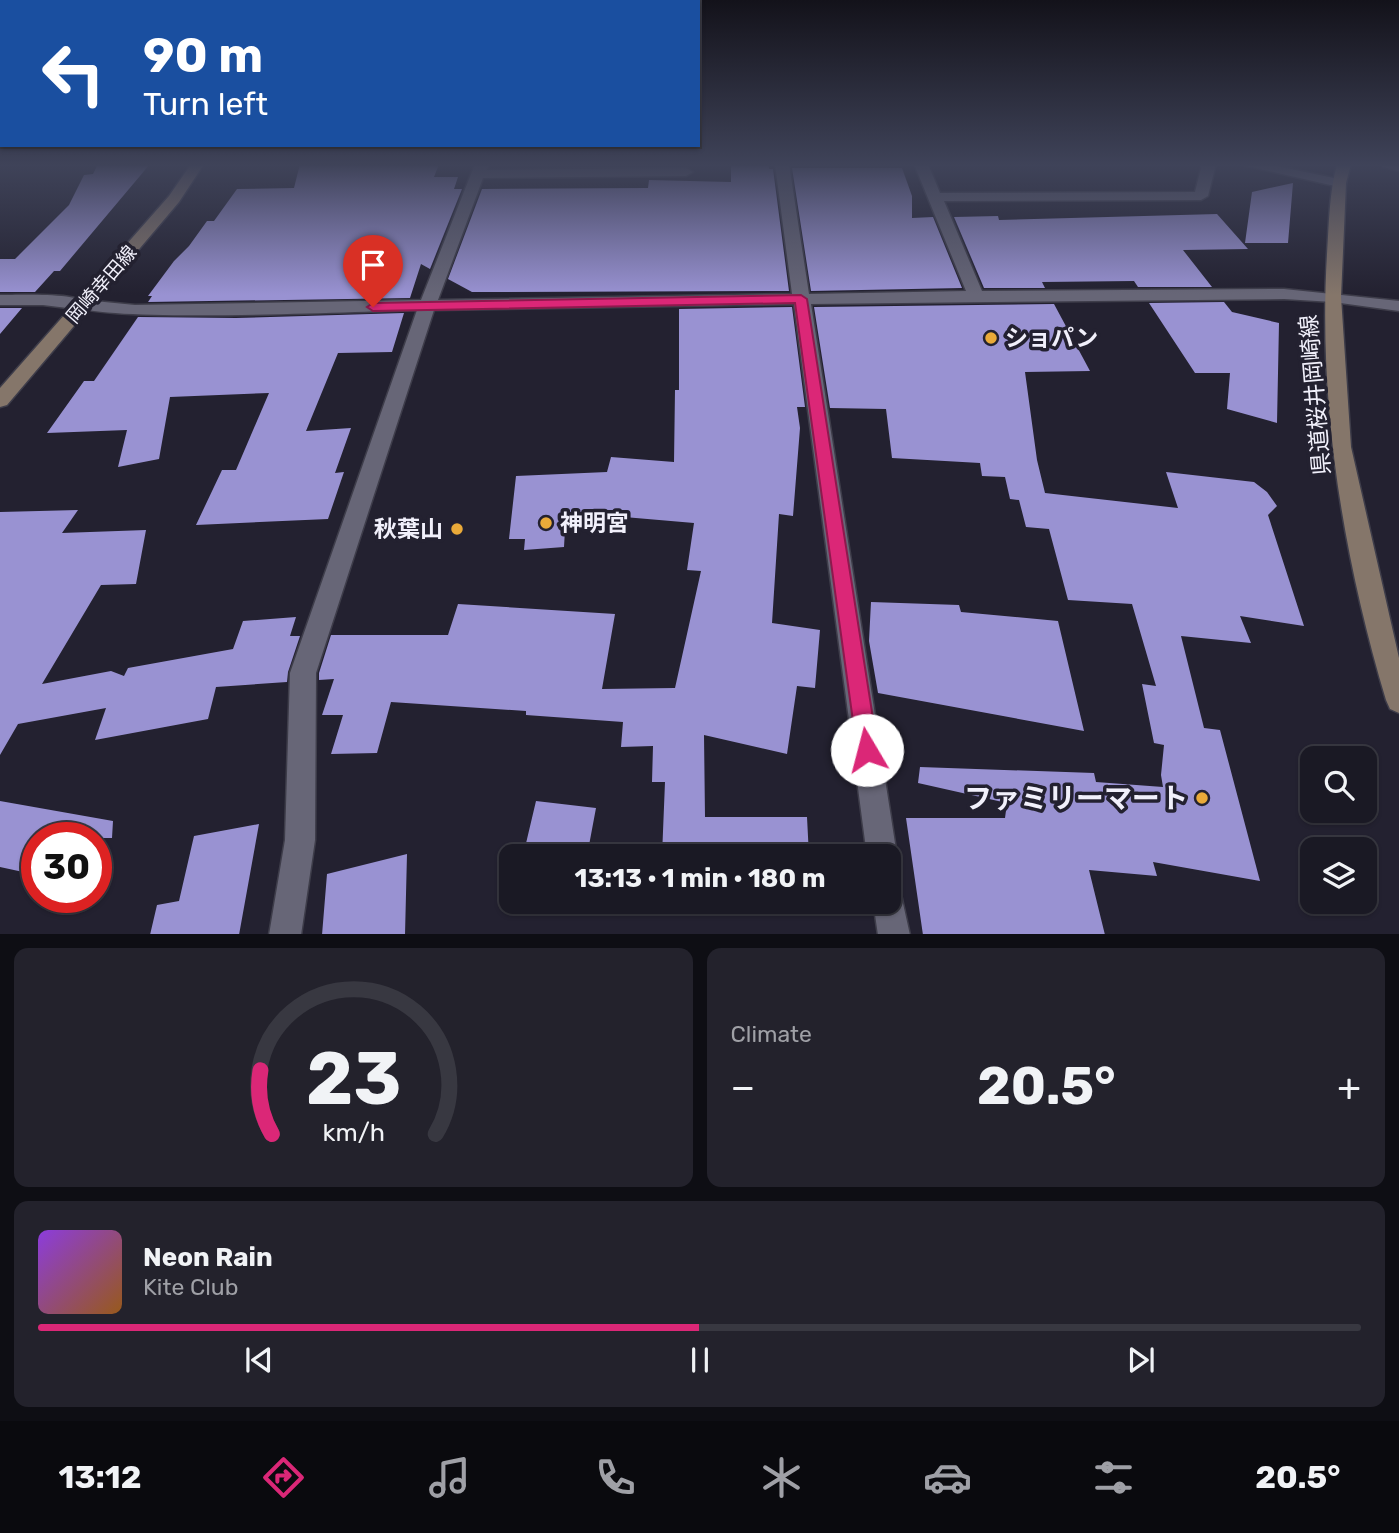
<!DOCTYPE html>
<meta charset="utf-8">
<style>
:root{--surface:#1a1924;--page:#23222c;--text:#f1f3f6;--muted:#9fa0a6;--line:#383841;--accent:#db2777}
body{margin:0;font-family:Rubik,"Noto Sans JP",sans-serif;background:var(--page);color:var(--text);height:100vh;display:flex;flex-direction:column;font-size:26px;white-space:nowrap}
*{box-sizing:border-box;margin:0}
p{font-size:23px;color:var(--muted)}
.icon{flex:none;width:38px;height:38px;fill:none;stroke:currentColor;stroke-width:2;stroke-linecap:round;stroke-linejoin:round}
.map{position:relative;height:934px;overflow:hidden}
.details{display:flex;flex-direction:column;gap:14px;padding:14px;background:#0e0e14;flex:1}
.details>*{flex:none}
.banner{position:absolute;left:0px;top:0px;width:700px;height:147px;box-shadow:0 2px 5px #0004,0 0 0 2px var(--line);background:#1a4fa0;color:#fff;overflow:hidden}
.controls{position:absolute;left:1300px;top:746px;display:grid;gap:14px}
.controls a{display:grid;place-items:center;width:77px;height:77px;border-radius:14px;background:var(--surface);box-shadow:0 2px 5px #0004,0 0 0 2px var(--line);font-size:35px}
.speed{position:absolute;left:21px;top:822px;display:flex;gap:14px;font-size:35px;font-weight:700;text-align:center}
.speed>*{display:grid;place-content:center;width:91px;height:91px;border-radius:50%;background:var(--surface);box-shadow:0 2px 5px #0004,0 0 0 2px var(--line);line-height:1}
.speed .limit{border:10px solid #d22;background:#fff;color:#111}
.pin{position:absolute;display:grid;place-items:center;width:60px;height:60px;color:#fff;margin:-72px -30px;border-radius:50% 50% 50% 0;rotate:-45deg;box-shadow:0 0 7px #0007}
.pin .icon{rotate:45deg}
.me{position:absolute;width:77px;margin:-38px;rotate:352deg;stroke-linejoin:round;filter:drop-shadow(0 0 5px #0008)}
.turn{display:flex;align-items:center;gap:24px;height:147px;padding:0 28px;font-size:32px}
.turn .icon{width:91px;height:91px;stroke-width:2.5}
.turn b{display:block;font-size:49px;line-height:60px}
.big{font-size:52px;font-weight:700;line-height:1.1}
.details .widget{flex:1;display:flex;flex-direction:column;justify-content:center;gap:10px;min-width:0;padding:0 24px;border-radius:14px;background:var(--page)}
.details .dial{align-items:center;gap:0}
.dial svg{height:182px;overflow:visible;fill:none;stroke:var(--line);stroke-width:7;stroke-linecap:round;text-anchor:middle}
.dial text{fill:var(--text);stroke:none}
.song{display:flex;align-items:center;gap:21px}
.cover{width:84px;height:84px;border-radius:10px;background:linear-gradient(135deg,hsl(270 70% 55%),hsl(30 70% 35%))}
.played{height:7px;border-radius:4px;background:linear-gradient(90deg,var(--accent) 50%,var(--line) 50%)}
.keys{display:flex;justify-content:space-around;direction:ltr}
.heat{display:flex;justify-content:space-between;align-items:center;font-size:38px;direction:ltr}
.details .tiles{flex:1;display:grid;gap:14px;grid-template-columns:1fr 1fr}
.widget:last-child{grid-column:span 2}
.trip{position:absolute;left:499px;top:844px;width:402px;height:70px;border-radius:14px;background:var(--surface);box-shadow:0 2px 5px #0004,0 0 0 2px var(--line);font-weight:700;line-height:70px;text-align:center}
.tabs{display:flex;height:112px;justify-content:space-around;align-items:center;background:#0a0a0e;color:var(--muted)}
.tabs .icon{width:49px;height:49px}
.tabs .on{color:var(--accent)}
.tabs b{font-size:32px;color:var(--text)}
.map>svg:first-child{display:block}
.building{fill:#9992d2}
.lines{fill:none;stroke-linecap:round;stroke-linejoin:round}
.service-casing{stroke:#3e3d4a;stroke-width:3}
.minor-casing{stroke:#3e3d4a;stroke-width:3}
.secondary-casing{stroke:#3e3d4a;stroke-width:3}
.service{fill:#676677;fill-rule:evenodd}
.minor{fill:#676677;fill-rule:evenodd}
.secondary{fill:#85766a;fill-rule:evenodd}
.route{fill:#db2777;stroke:#8e194d;stroke-width:2}
.poi-dot{fill:#eaaa39;stroke:#232130;stroke-width:2.5}
.labels{text-anchor:middle;stroke-width:7;stroke-linejoin:round;paint-order:stroke}
.far-street-label{font-size:19px;fill:#f1f0fb;stroke:#232130}
.poi-label{font-size:23px;font-weight:bold;fill:#f1f0fb;stroke:#232130;text-anchor:start}
.street-label{font-size:23px;fill:#f1f0fb;stroke:#232130}
.near-poi-label{font-size:28px;font-weight:bold;fill:#f1f0fb;stroke:#232130;text-anchor:end}
</style>
<div class="map">
<svg width="1399" height="935" viewBox="0 0 1399 935">
<rect width="100%" height="100%" fill="#232130"/>
<path class="building" d="M98,164h52l-90,107h-6l-19,21h-35v-33h15l54,-54 15,-30 9,-1z
M300,164h139l-5,13h24l-4,12h8l-32,80 -9,-5 -11,34 -262,4 4,-6h-4l26,-35 15,-15 18,-25h7l23,-32 57,-1z
M731,165h38v4h4l16,122 -317,1 -24,-13 34,-90 166,-1 1,-8 82,2z
M792,168h110l10,28v22l21,-1 29,71 -151,3z
M1293,183l-5,60h-43l7,-51z
M1217,214l31,35 -65,1 29,37h-74l-4,-6 -92,1 3,6h-61l-30,-71 44,-1 1,4z
M1224,302l8,10 47,11 -2,100 -50,-14 3,-36h-35l-46,-70z
M1054,304l36,67 -65,1 12,88 8,33 133,15 -12,-36 88,10 13,10 10,14 -9,9 36,111 -64,-10 11,27 -70,-7 23,92 16,2 40,151 -107,-19 4,14 -68,-6 16,65h-182l-17,-117h99l2,-15 -89,-20 2,-16 174,6 2,9 67,5 -2,-12 3,-30 -10,-2 -12,-59 14,2 -24,-82 -64,-4 -19,-71 -23,-2 -7,-27 -9,-1 -5,-22 -23,-1 -2,-13 -88,-5 -6,-49 -56,-1 -16,-101z
M792,307l13,100h-8l3,21 -7,88 -14,-2 -7,109 48,7 -5,58 -18,-2 -10,68 -83,-19 1,82h102l2,39h-147l3,-74h-13l1,-36 -32,1 2,-25 -97,-7v-4l-135,-9 -14,51 -46,1 12,-39h-21l12,-36 -15,1v-7l12,-38h117l10,-31 157,10 -13,75 73,-1 26,-117 -14,-1 7,-47 -128,-11 -2,35 -40,3 1,-11h-16l7,-63 91,-4 4,-15 63,5 1,-72h4v-81z
M0,308h22l-22,26z
M404,313l-12,39 -54,1 -32,78 45,-3 -16,45 9,-1 -16,47 -132,6 26,-55h14l33,-77 -99,4 -11,62 -41,8 9,-37 -80,3 37,-52h10l44,-64 98,1z
M78,510l-16,23 84,-3 -10,54 -35,1 -59,99 69,-13 13,5 4,-8 105,-19 10,-28 53,-4 -6,19h10l-12,36 -1,10 -71,5 -8,32 -113,21 11,-32 -88,16 -18,31v-243z
M871,602l88,3 2,7 97,9 26,110 -206,-38 -9,-52z
M0,801l113,20 -1,17h-75v37l-37,-8z
M536,801l60,7 -9,48h-64z
M259,824l-20,111h-89l7,-30 22,-4 15,-65z
M407,854l-2,81h-83l5,-61z
M661,901h46v9h-47z"/>
<g class="lines">
<defs>
<path id="service" d="M1382,164h17v7l-16,-4z
M0,295c19,0 80,-3 93,10l-9,5 -41,-5h-43z"/>
<path id="minor" d="M475,164h14l-2,6 199,-2 7,4 -7,4 -203,2 -45,122 354,-6 -17,-130h14l20,130 157,-3 -52,-127h14l12,29 255,-1 7,-28h14l-8,32 -7,4 -257,1 38,90 302,-2 115,12v10l-66,-9 -49,-3 -473,5 86,552 -4,11 -4,1v-12h-22l-73,-552 -360,6 -118,363 -1,167 -14,95h-32l16,-95 5,-167 127,-363c-44,1 -325,14 -342,-5l9,-5 51,5 286,-5z
M1238,164h29l72,15 7,4 -7,4z
M889,885l11,5 10,45h-32l-5,-34h16z"/>
<path id="secondary" d="M191,164h13l-25,38 -172,203 -7,2v-19l169,-192z
M1337,164h14l-5,19 -5,114 10,150 48,211v55l-9,-4 -4,-9c-43,-144 -68,-296 -59,-446 2,-30 2,-60 10,-90z"/>
</defs>
<use href="#service" class="service-casing"/>
<use href="#minor" class="minor-casing"/>
<use href="#secondary" class="secondary-casing"/>
<use href="#service" class="service"/>
<use href="#minor" class="minor"/>
<use href="#secondary" class="secondary"/>
</g>
<linearGradient id="sky" x2="0" y2="1"><stop stop-color="#13121a"/><stop offset="0.56" stop-color="#3f4359"/><stop offset="1" stop-color="#3f4359" stop-opacity="0"/></linearGradient>
<rect width="1399" height="295" fill="url(#sky)"/>
<path class="route" d="M801,295l6,4 71,451 -3,7 -8,3 -7,-3 -3,-7 -62,-447 -422,8 -6,-4 6,-4z"/>
<g class="poi-dot">
<circle cx="991" cy="338" r="7"/>
<circle cx="546" cy="523" r="7"/>
<circle cx="457" cy="529" r="7"/>
<circle cx="1202" cy="798" r="7"/>
</g>
<g class="labels">
<g class="far-street-label">
<text transform="translate(101 284) rotate(-49)" y="7">岡崎幸田線</text>
</g>
<g class="poi-label">
<text x="1005" y="346">ショパン</text>
<text x="560" y="531">神明宮</text>
<text x="443" y="537" text-anchor="end">秋葉山</text>
</g>
<g class="street-label">
<text transform="translate(1315 395) rotate(-95)" y="8">県道桜井岡崎線</text>
</g>
<g class="near-poi-label">
<text x="1188" y="808">ファミリーマート</text>
</g>
</g>
</svg>
<div class="controls">
<a><svg class="icon" aria-label="search" viewBox="0 0 24 24"><circle cx="10" cy="10" r="6"/><path d="M15 15l6 6"/></svg></a>
<a><svg class="icon" aria-label="layers" viewBox="0 0 24 24"><path d="M12 4l9 5-9 5-9-5zM3 14l9 5 9-5"/></svg></a>
</div>
<div class="speed"><div class="limit">30</div></div>
<div class="pin" style="left:373px;top:307px;background:#d93025"><svg class="icon" aria-label="arrive" viewBox="0 0 24 24"><path d="M6 21V4h12l-3 4 3 4H6"/></svg></div>
<svg class="me" style="left:867px;top:750px" viewBox="-20 -20 40 40"><circle r="19" fill="#fff"/><path d="M0-13L10 11 0 6-10 11z" fill="#db2777"/></svg>
<div class="trip">13:13 · 1 min · 180 m</div>
<div class="banner">
<div class="turn"><svg class="icon" aria-label="left" viewBox="0 0 24 24"><path d="M17 20v-9H6M10 6l-5 5 5 5"/></svg><div><b>90 m</b>Turn left</div></div>
</div>
</div>
<section class="details">
<div class="tiles">
<div class="widget dial"><svg viewBox="0 0 100 80">
<path d="M14 69A42 42 0 1 1 86 69"/>
<path d="M14 69A42 42 0 0 1 9 41" stroke="#db2777"/>
<text x="50" y="56" font-size="32" font-weight="700">23</text>
<text x="50" y="72" font-size="11">km/h</text>
</svg></div>
<div class="widget"><p>Climate</p>
<div class="heat"><a>−</a><b class="big">20.5°</b><a>+</a></div>
</div>
<div class="widget">
<div class="song"><i class="cover"></i><div><b>Neon Rain</b><p>Kite Club</p></div></div>
<div class="played"></div>
<div class="keys"><svg class="icon" aria-label="previous" viewBox="0 0 24 24"><path d="M18 5L8 12l10 7zM5 5v14"/></svg><svg class="icon" aria-label="pause" viewBox="0 0 24 24"><path d="M8 5v14M16 5v14"/></svg><svg class="icon" aria-label="next" viewBox="0 0 24 24"><path d="M6 5l10 7-10 7zM19 5v14"/></svg></div>
</div>
</div>
</section>
<nav class="tabs">
<b>13:12</b>
<svg class="icon on" aria-label="directions" viewBox="0 0 24 24"><path d="M12 3l9 9-9 9-9-9zM9 14v-3h6M13 9l2 2-2 2"/></svg>
<svg class="icon" aria-label="music" viewBox="0 0 24 24"><path d="M9 18V5l10-2v13"/><circle cx="6" cy="18" r="3"/><circle cx="16" cy="16" r="3"/></svg>
<svg class="icon" aria-label="phone" viewBox="0 0 24 24"><path d="M5 4h4l2 5-3 2q2 4 5 5l2-3 5 2v4C11 20 4 13 5 4z"/></svg>
<svg class="icon" aria-label="climate" viewBox="0 0 24 24"><path d="M12 3v18M4 7l16 10M4 17L20 7"/></svg>
<svg class="icon" aria-label="car" viewBox="0 0 24 24"><path d="M5 17H2v-5l4-1 3-4h7l3 4 3 1v5h-3M9 17h6M6 11h13"/><circle cx="7" cy="17" r="2"/><circle cx="17" cy="17" r="2"/></svg>
<svg class="icon" aria-label="filters" viewBox="0 0 24 24"><path d="M4 7h16M4 17h16"/><circle cx="9" cy="7" r="2"/><circle cx="15" cy="17" r="2"/></svg>
<b>20.5°</b>
</nav>
